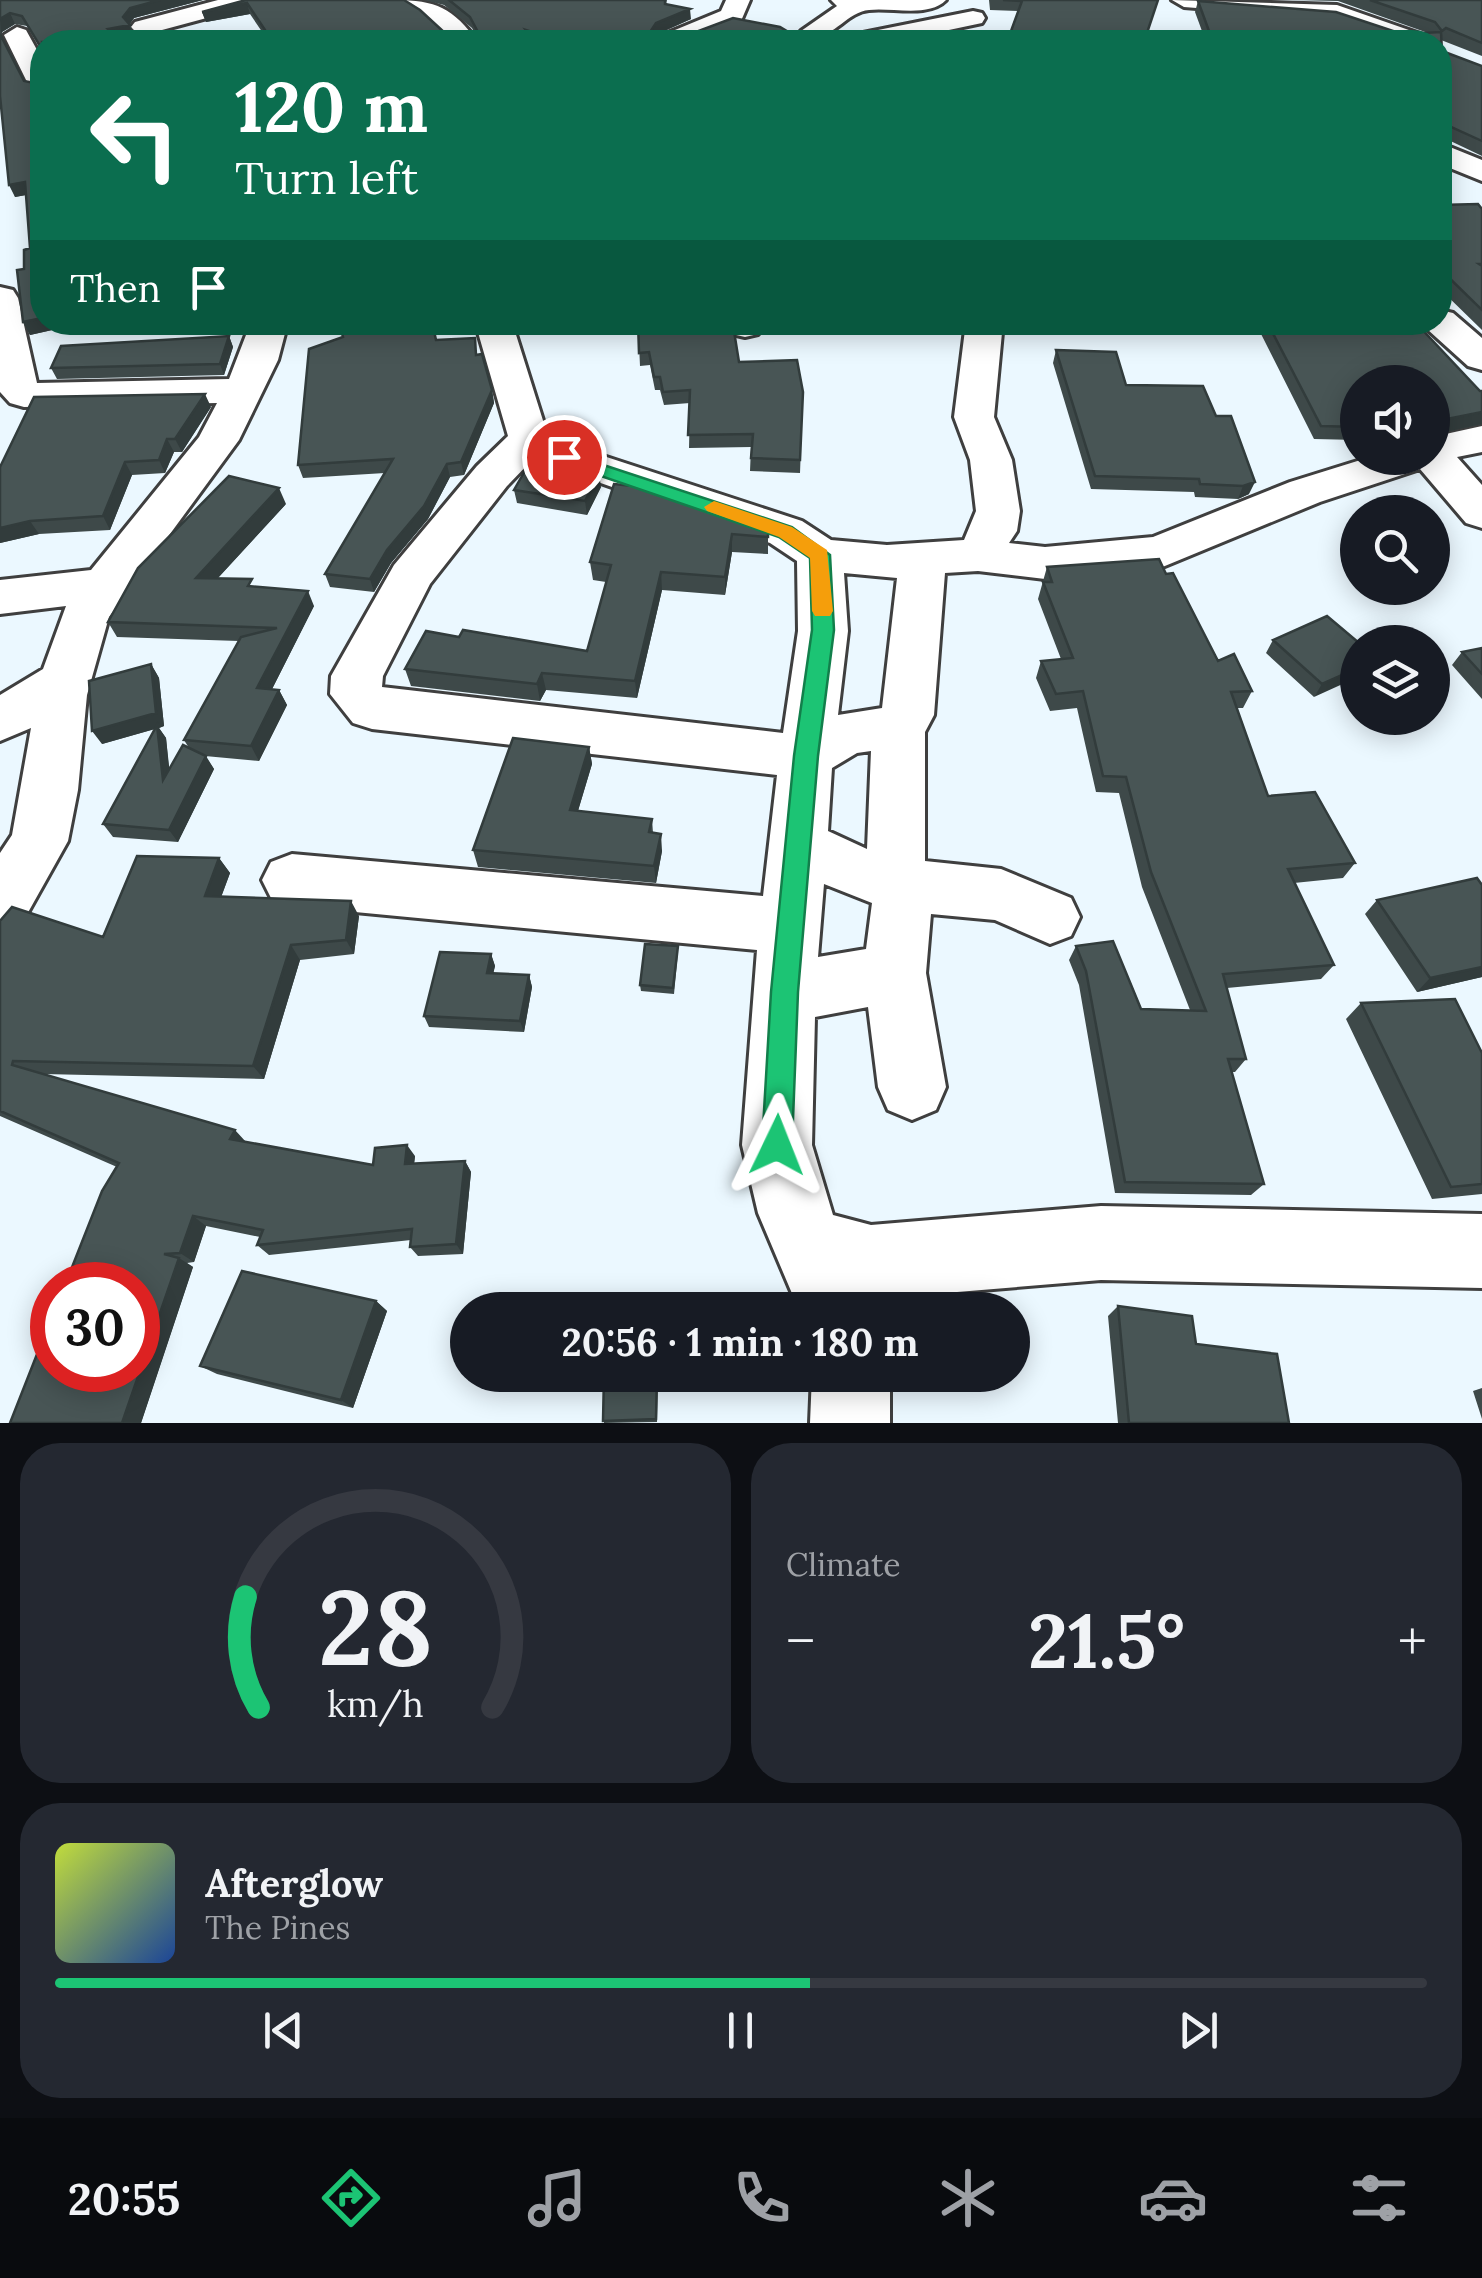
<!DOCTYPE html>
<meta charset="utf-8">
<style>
:root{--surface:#171b24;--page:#242831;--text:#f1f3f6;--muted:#9ea1a6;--line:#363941;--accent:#1cc474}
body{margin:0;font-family:Lora,serif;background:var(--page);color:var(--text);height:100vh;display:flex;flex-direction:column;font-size:38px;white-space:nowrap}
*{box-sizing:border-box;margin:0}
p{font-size:32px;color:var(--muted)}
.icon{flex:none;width:55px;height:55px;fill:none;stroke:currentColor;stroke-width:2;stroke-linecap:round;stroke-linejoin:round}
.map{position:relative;height:1423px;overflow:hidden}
.sheet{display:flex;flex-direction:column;gap:20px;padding:20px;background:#0d0f14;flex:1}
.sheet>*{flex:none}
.top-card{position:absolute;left:30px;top:30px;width:1422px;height:305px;border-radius:40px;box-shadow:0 5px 25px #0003;background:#0b6e4f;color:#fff;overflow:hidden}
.tools{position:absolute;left:1340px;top:365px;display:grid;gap:20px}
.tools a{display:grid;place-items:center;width:110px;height:110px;border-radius:50%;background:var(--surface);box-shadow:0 5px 25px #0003;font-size:50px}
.speed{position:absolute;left:30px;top:1262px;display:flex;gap:20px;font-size:50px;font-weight:700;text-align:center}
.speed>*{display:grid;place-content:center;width:130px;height:130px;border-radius:50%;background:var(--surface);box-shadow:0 5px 25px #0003;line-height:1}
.speed .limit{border:15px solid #d22;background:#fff;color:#111}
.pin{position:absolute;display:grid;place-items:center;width:85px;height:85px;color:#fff;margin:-42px;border:5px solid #fff;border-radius:50%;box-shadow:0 2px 10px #0007}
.me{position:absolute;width:110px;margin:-55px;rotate:2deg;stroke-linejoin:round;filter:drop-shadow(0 0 8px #0008)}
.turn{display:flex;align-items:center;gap:35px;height:210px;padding:0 40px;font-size:45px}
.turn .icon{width:130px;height:130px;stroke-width:2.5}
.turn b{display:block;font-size:70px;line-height:85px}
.then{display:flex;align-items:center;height:95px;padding:0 40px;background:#0003;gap:20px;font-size:38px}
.big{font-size:75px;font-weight:800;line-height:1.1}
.sheet .tile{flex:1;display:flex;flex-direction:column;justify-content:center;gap:15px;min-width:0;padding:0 35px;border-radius:40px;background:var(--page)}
.sheet .dial{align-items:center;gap:0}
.dial svg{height:260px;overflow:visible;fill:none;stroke:var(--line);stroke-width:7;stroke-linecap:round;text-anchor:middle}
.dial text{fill:var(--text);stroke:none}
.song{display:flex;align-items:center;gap:30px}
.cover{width:120px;height:120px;border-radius:15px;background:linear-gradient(135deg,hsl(70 70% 55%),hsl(220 70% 35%))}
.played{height:10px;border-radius:5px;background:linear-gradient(90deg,var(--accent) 55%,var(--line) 55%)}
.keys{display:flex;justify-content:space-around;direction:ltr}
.heat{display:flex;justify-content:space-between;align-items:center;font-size:55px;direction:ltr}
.sheet .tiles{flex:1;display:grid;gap:20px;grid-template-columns:1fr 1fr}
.tile:last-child{grid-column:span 2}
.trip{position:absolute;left:450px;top:1292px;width:580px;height:100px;border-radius:50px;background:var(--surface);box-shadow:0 5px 25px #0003;font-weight:800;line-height:100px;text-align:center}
.tab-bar{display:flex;height:160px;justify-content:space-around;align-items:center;background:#090b0e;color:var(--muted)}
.tab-bar .icon{width:70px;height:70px}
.tab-bar .active{color:var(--accent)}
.tab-bar b{font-size:45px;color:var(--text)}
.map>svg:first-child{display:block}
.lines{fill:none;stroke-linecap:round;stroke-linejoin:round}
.minor-casing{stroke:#3f3f3f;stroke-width:6}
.minor{fill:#fff;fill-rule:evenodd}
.wall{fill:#3e4949}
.shaded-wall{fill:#323c3c}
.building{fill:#485555;stroke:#323c3c;stroke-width:2.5}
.route{fill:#1cc474;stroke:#127f4b;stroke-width:2.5}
.slow{fill:#f59e0b}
</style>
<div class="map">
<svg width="1482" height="1423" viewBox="0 0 1482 1423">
<rect width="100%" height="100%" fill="#ebf8ff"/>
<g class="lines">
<defs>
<path id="minor" d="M218,0h40l-3,5 -93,25 11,12h-27l-15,-15 4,-5z
M395,0c41,0 58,8 83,42h-27l-27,-25z
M726,0h24l-9,21 -53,21h-34l4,-5 63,-26z
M831,0h115c-17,18 -55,7 -77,10 -24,2 -37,33 -64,26l-4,-5 36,-25z
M1172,0l165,5 92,32 4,5h-36l-64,-23 -149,-12z
M973,11l9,2 3,5 -3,5 -90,19h-47l13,-8z
M17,27l9,3 16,29v33l-10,-2 -4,-6 -24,-49z
M1440,143l42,17v21l-42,-17z
M0,287l13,3 5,8 19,85 192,-4 22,-57h37l-10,38 -39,80 -130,177 -22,78 -9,95 -10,51 -47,84 -21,7v-79l12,-18 19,-107 -31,13v-46l43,-26 23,-63 -66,8v-34l91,-10 108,-133 18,-34 -193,4 -14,-4 -10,-11z
M1440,310l13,3 29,25v32l-14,-4 -41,-37 -4,-7h17z
M475,322h37l34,108 33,18 223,73 29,19 56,5 77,-5 12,-29 -6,-51 -16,-43 12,-95h37l-9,95 18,43 8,51 -3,20 -8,12 36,4 108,-10 137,-55 77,-24h65v-21l50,-11v26l-25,5 25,28v43l-16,-5 -46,-54 -100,33 -160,66 -115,11 -67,-8 -33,2 -11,142 -9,17v129l76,8 70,29 9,19 -9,19 -21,8 -55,-24 -64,-6 -5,59 20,114 -10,23 -24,10 -24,-10 -10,-23 -10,-80 -53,10 -3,128 21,70 38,10 230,-19 381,8v74l-381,-8 -229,19 4,11h-77l-41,-97 -16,-68 15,-195 -465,-44 -21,-8 -9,-18 9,-18 21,-8 471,42 14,-121 -405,-46 -19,-6 -23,-29 1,-18 63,-111 83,-99 31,-30zM533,459l237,84 27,18 1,70 -15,102 -401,-46 1,-11 47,-92 77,-98zM844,573l53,5 -15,130 -44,7 10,-84zM871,751l-4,98 -39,-18 4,-63 25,-15zM824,884l48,19 -6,46 -48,8z
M726,322h37l1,4 -6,8 -13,3 -13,-3z
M812,1375h78v48h-80z"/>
</defs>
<use href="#minor" class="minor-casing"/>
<use href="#minor" class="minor"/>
</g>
<path class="wall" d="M0,0h203l-69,18 -4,6 4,11 -15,3 -78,11 -14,-23 -12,-2 -13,8 -1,4 23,45 18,241h18l1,6 -31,7 -7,-13 1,-53 6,-21 -4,-53 -11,2 -15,-101z
M246,0l200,34h29l-3,-6 -28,-23 -20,-5h243l-1,4 25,15 -35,16 149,7h-536l-19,-28 -44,8 -4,-10z
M989,0h169l-140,11 -28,-1z
M1292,0h190v56l-41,-16 1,11 40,15v90l-42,-20v-94h-234l-11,-30 3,-11 204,33 26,-1 -90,-32z
M1440,205l42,4v121l-42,-41z
M638,322l101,40 64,30 -3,81 -50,-2 1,-24 -62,1 1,-45 -26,2 -4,-15h-5l-5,-25 -10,1z
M1255,322h160l65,69h2v33l-50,11v-53h-74v58l-44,-1z
M229,336l4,11 -9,28 -167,4 -6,-11z
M343,337l93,3 41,15 15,35 2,13 -30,72 -14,2 -22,42 -37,44 -17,29 -44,-5 -5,-13 60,-101 -82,5 -5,-13z
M1056,350l70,35 77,1 46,108 -11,5 -43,-2 -1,-5 -103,-3 -38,-126z
M211,407l-29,45h-8l-9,21 -33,2 -22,55 -71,4 -39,9v-76z
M614,484l154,44v26l-36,-2 -7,43 -63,-5 -25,108 -91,-8 -6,11 -129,-15 -6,-17 54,-32 128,14 19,-69 -13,-2 -3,-18z
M601,487l-14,28 -70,-12 -3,-13z
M286,504l-68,74 37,9 59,19 -42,83 7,1 8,15 -28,56 -54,-5 9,13 -36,73 -65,-5 -10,-13 52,-95 -53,15 49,-80 8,14 5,48 -5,2 7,10 3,32 20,-22 -5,-8 55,-99 -122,-4 -9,-15z
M1047,567l119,7 52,87 34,30 -9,17h-6l31,88 87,67 -12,15 -49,5 40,82 -13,14 -94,9 19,71 -11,13h-3l32,112 -13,11 -136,-2 -36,-208 -10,-25 7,-14 65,63 49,1 -48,-123 -23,-94 -23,-1 -19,-84 -27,3 -14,-33 5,-17 20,-2 -23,-60z
M1273,640l85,2 -44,55 -48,-44z
M1482,648v51l-30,-34 10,-13z
M589,747l3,17 -14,47 74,8 1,14 9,18 -6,32 -178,-16 -5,-17z
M219,858l11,15 -9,24 138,19 -5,38 -54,6 -36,119 -221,-5 203,68 127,23 42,-9 -1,7 51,-2 6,11 -8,82 -45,2 -8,-9 1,-7 -142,15 -12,-10 3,-8 -54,-11 -12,36 -7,1 6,4 -52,156 -24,-256 -117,-51v-195l103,16z
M1377,900l105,77 -65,15 -52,-78z
M678,952l-4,42 -33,-3 -1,-6z
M491,954l4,12 -2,7 36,2 3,12 -8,45 -95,-5 -5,-11z
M1361,1003l121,50v141l-50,5 -86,-180z
M376,1301l11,10 -34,97 -136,-34 -17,-8z
M1118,1306l78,38 93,79h-171l-10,-107z
M604,1375h54l-1,47 -53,1z
M1482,1388v31l-9,-28z"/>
<path class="shaded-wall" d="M160,0h43l-69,18 -5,7 5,10 -15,3 2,4h-20l7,-13 15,-12 7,-9z
M247,3l3,11 -44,8 -4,-10z
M690,9l1,10 -34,15 -7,8v-10l6,-9z
M10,13l5,11 -13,8 -1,5 -1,-18z
M25,182l6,12 -16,3 -6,-12z
M42,318v4h18l1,6 -31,7 -7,-13z
M229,336l4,11 -9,28 -4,-11z
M492,390l2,13 -30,72 -3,-13z
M205,394l6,13 -29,45 -7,-13z
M1482,412v12l-50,11v-6l5,-7z
M167,439l7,13 -9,21 -6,-13z
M125,462l7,13 -22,55 -7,-14z
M447,464l3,13 -22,42 -37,44 -17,29 -4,-13 17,-29z
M599,473l2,14 -14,28 -2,-14z
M1255,482l-6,12 -11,5 5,-13z
M279,488l7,16 -82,89 -8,-15z
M30,521l9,13 -39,9v-15z
M732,534v18l-7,43v-18z
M661,572l1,18 -25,108 -2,-17z
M308,591l6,15 -49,97 -8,-15z
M151,664l8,14 5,48 -5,2 7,10 6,55 -9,-13 -5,-52 -56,16 -10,-13z
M1358,668v9l-44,20 8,-13z
M542,673l4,17 -6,11 -3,-17z
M279,690l8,15 -28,56 -8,-15z
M589,747l3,17 -19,63 -3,-17z
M206,756l8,13 -36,73 -9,-12z
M661,834l1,17 -6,32 -2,-17z
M219,858l11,15 -14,38 -11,-15z
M351,901l8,15 -5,38 -8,-14z
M291,945l9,15 -36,119 -11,-13z
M491,954l4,12 -4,18 -4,-11z
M1482,967v10l-65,15 13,-14z
M529,975l3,12 -8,45 -4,-11z
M235,1130l11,12 -16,-3z
M407,1145l8,11 -2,19 -8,-11z
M465,1161l6,11 -8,82 -7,-10z
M193,1216l13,10 -12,36 -14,-9z
M179,1258l14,9 -52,156h-19z
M376,1301l11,10 -34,97 -12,-8z"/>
<path class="building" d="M0,0h160l-30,8 -7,9 7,8 -22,4 11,9 -18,4h-59v15h-1l-1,-11 -18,-30 -12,-3 -10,6z
M246,0h158l16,10 26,24h33l-9,-17 -21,-17h216v4l25,5 -34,14 -6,9 3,3h35l45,-17 47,9 25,15h-242l-37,-12 10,12h-263l-26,-39 -45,9z
M1003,0h155l-14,42h-137l15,-41z
M1370,0h112v43l-36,-15 -4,3 -7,-9z
M1198,1l138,11 66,22 39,-2 1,19 40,15v75l-42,-19v-80h-227z
M0,34l24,47 15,3 2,-19 1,1v252l-19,4 -6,-52 7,-1v-19l6,-2 -5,-66 -16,3 -9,-89z
M1478,204l4,5v55h-3l3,2v44l-42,-41v-64z
M339,322h93l4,18 39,-2 1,17 6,-1 10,36 -31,72 -14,2 -23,42 -37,44 -17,29 -45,-5 68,-115 -95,6 11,-116 34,-12z
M638,322h93l2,3 6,37 58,-2 6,32 -3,68 -49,-2 2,-24 -65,1 2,-45 -27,2 -3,-15h-6l-5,-25 -10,1z
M1267,322h148l65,69h2v21l-50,10v-40h-74v45l-37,-1z
M229,336l-9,28 -169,4 10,-22z
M1056,350l60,2 10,33 77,1 13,30h15l24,66 -12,4 -43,-2 -1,-5 -104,-3z
M205,394l-30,45h-8l-8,21 -34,2 -22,54 -73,5 -30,7v-61l34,-70z
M530,462l69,11 -14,28 -71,-11z
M229,476l50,12 -83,90 56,1 -4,7 60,5 -51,97 22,2 -28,56 -67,-6 57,-103 36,-9 -169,-6 30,-54z
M614,484l38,4 116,40v9l-36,-3 -7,43 -64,-5 -26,109 -93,-8 -5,11 -132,-15 21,-38 33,6 4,-7 124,21 24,-86 -21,-3z
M1159,559l7,15 7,-1 45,88 16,-7 18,37 -21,1 37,104 47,-4 40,71 -67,6 46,96 -111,9 23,85h-18l36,125 -139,-2 -39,-211 -10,-25 37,-5 28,68 65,2 -55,-139 -25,-95 -23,-1 -20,-85 -27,3 -15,-33 32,-3 -30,-76h9l-5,-15z
M1327,616l31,26v26l-36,16 -49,-44z
M1482,648v26l-20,-22z
M151,664l5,49 -64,18 -3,-50z
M157,725l6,55 20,-35 23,11 -37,74 -66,-6z
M513,738l76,9 -19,63 82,9 -3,13 12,2 -7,32 -181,-16z
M137,856l82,2 -14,38 146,5 -5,39 -55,5 -38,121 -240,-5 -1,4 223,65 -5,9 143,26 2,-17 32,-3 -2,19 60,-3 -9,83 -46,3 2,-18 -155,16 6,-15 -70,-14 -13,37 -16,1 15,4 -57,165h-112l42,-107v54h86v-85h-73l37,-94 17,-28 -119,-52v-190l12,-14 91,30z
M1477,878l5,7v82l-52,11 -53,-78z
M645,944l33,2 -5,42 -33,-3z
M440,952l51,2 -4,19 42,2 -9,46 -96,-5z
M1455,999l27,54v131l-31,3 -90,-184z
M242,1271l134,30 -35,99 -141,-34z
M1118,1306l74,10 4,28 81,10 12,69h-160z
M604,1375h53l-1,44 -53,2z"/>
<path class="route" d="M564,452l228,75 38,28 4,75 -16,126 -20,236 -6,153 -4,10 -11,5 -11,-5 -4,-10 9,-153 23,-236 18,-126 -2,-72 -31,-21 -222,-76 -2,-4z"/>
<path class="slow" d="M714,501l78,26 35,23 6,61 -3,5h-15l-3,-5 -2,-53 -31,-21 -72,-26 -3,-4z"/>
</svg>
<div class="tools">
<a><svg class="icon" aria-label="sound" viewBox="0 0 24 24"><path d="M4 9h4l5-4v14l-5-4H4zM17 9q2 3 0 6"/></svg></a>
<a><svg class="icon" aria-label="search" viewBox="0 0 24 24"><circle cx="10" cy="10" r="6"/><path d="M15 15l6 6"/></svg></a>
<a><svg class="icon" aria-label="layers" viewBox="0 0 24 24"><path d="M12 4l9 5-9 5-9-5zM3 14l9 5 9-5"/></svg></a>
</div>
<div class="speed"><div class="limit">30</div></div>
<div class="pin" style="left:564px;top:457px;background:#d93025"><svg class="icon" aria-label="arrive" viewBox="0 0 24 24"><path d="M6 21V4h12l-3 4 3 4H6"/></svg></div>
<svg class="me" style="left:777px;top:1145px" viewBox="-20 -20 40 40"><path d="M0-17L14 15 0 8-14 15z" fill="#1cc474" stroke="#fff" stroke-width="4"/></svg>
<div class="trip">20:56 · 1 min · 180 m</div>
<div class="top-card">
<div class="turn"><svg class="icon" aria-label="left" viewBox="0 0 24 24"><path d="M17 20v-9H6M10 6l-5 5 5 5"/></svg><div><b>120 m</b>Turn left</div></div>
<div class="then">Then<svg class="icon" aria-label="arrive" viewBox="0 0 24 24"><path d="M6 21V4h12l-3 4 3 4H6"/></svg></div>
</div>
</div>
<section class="sheet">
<div class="tiles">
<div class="tile dial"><svg viewBox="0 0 100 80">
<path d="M14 69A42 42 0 1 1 86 69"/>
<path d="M14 69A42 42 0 0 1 10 35" stroke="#1cc474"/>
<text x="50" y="56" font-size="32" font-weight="700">28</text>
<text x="50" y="72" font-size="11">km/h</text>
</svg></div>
<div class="tile"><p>Climate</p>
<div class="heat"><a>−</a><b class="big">21.5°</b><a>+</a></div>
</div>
<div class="tile">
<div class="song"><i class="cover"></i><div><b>Afterglow</b><p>The Pines</p></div></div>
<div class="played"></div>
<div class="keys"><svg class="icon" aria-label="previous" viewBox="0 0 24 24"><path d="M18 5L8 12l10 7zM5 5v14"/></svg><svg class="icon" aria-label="pause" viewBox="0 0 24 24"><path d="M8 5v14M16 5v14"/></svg><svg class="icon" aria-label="next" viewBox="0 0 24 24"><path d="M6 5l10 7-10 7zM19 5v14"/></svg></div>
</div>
</div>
</section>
<nav class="tab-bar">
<b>20:55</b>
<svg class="icon active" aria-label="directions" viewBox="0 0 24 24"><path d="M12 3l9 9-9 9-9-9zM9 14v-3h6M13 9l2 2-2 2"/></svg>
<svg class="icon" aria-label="music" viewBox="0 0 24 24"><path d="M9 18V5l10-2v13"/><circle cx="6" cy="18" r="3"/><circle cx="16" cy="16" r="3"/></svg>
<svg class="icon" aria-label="phone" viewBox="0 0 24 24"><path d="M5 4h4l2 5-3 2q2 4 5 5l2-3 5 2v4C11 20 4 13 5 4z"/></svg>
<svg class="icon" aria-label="climate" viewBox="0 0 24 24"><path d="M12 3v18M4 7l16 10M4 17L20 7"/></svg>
<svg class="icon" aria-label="car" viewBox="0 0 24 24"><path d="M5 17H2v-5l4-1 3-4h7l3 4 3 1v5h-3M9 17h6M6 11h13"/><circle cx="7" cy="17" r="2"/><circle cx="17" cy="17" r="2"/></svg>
<svg class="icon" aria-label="filters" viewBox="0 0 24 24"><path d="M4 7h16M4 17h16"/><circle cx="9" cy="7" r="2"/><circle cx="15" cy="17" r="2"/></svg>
</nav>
